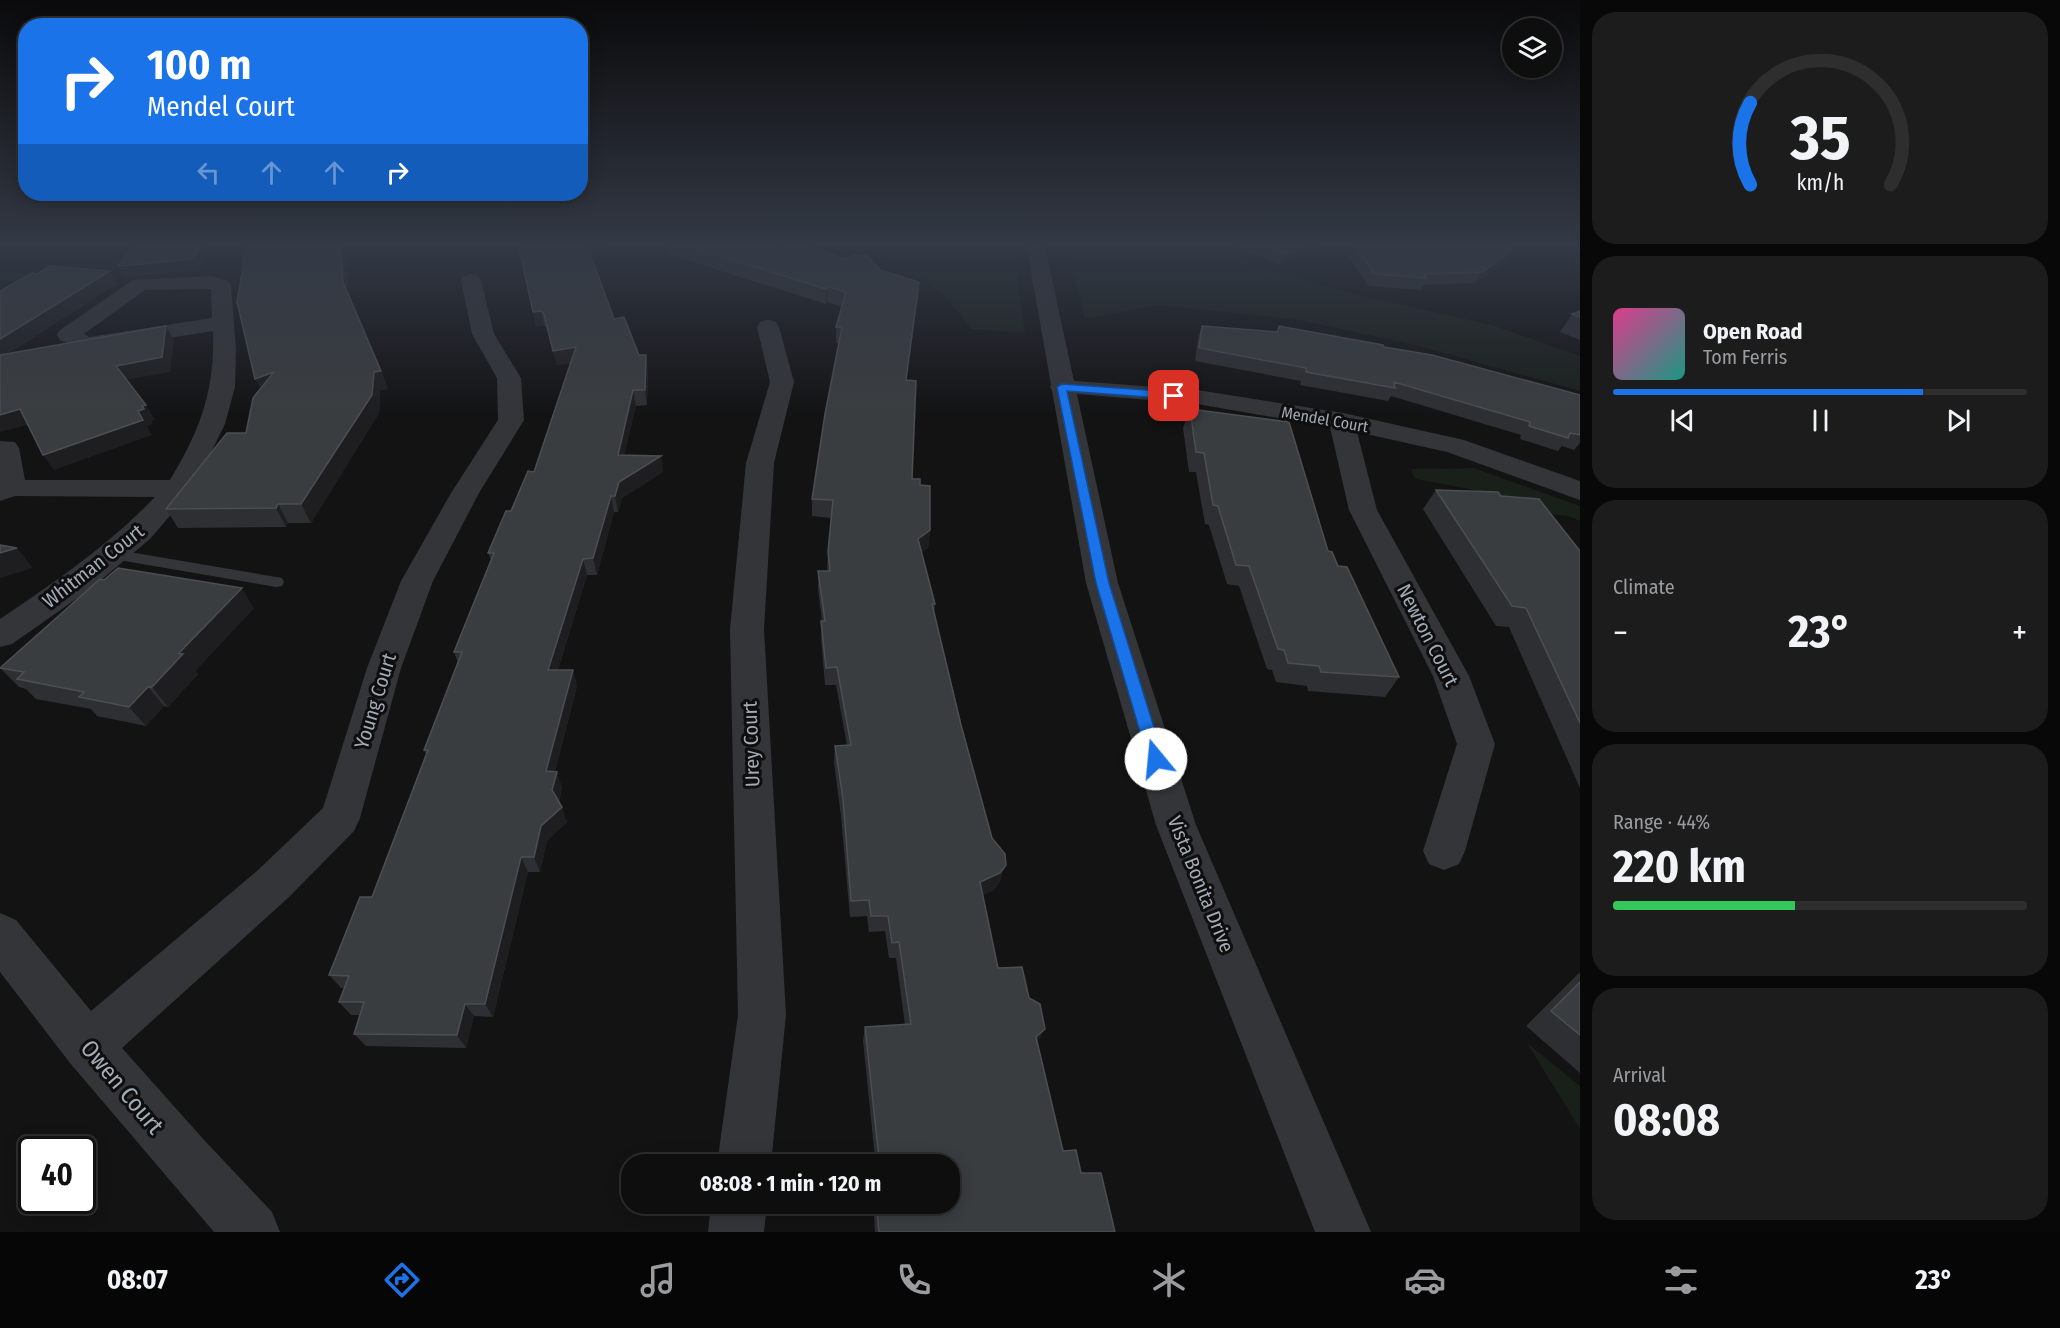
<!DOCTYPE html>
<meta charset="utf-8">
<style>
:root{--surface:#0e0e0f;--page:#1c1c1d;--text:#f1f3f6;--muted:#9b9c9e;--line:#2e2e2f;--accent:#1a73e8}
body{margin:0;font-family:"Fira Sans Condensed",sans-serif;background:var(--page);color:var(--text);height:100vh;display:flex;flex-direction:column;font-size:22px;white-space:nowrap}
*{box-sizing:border-box;margin:0}
p{font-size:20px;color:var(--muted)}
.icon{flex:none;width:33px;height:33px;fill:none;stroke:currentColor;stroke-width:2;stroke-linecap:round;stroke-linejoin:round}
.map{position:relative;flex:1;overflow:hidden}
.panel{display:flex;flex-direction:column;gap:12px;padding:12px;background:#080808;width:480px}
.panel>*{flex:none}
.top-card{position:absolute;left:18px;top:18px;width:570px;height:183px;border-radius:24px;box-shadow:0 3px 15px #0003,0 0 0 2px var(--line);background:#1a73e8;color:#fff;overflow:hidden}
.tools{position:absolute;left:1502px;top:18px;display:grid;gap:12px}
.tools a{display:grid;place-items:center;width:60px;height:60px;border-radius:50%;background:var(--surface);box-shadow:0 3px 15px #0003,0 0 0 2px var(--line);font-size:30px}
.speed{position:absolute;left:18px;top:1136px;display:flex;gap:12px;font-size:30px;font-weight:700;text-align:center}
.speed>*{display:grid;place-content:center;width:78px;height:78px;border-radius:50%;background:var(--surface);box-shadow:0 3px 15px #0003,0 0 0 2px var(--line);line-height:1}
.speed .limit{border:3px solid #111;border-radius:9px;background:#fff;color:#111}
.pin{position:absolute;display:grid;place-items:center;width:51px;height:51px;color:#fff;margin:-26px;border-radius:12px;box-shadow:0 3px 9px #0006}
.me{position:absolute;width:66px;margin:-33px;rotate:343deg;stroke-linejoin:round;filter:drop-shadow(0 0 4px #0008)}
.turn{display:flex;align-items:center;gap:21px;height:126px;padding:0 30px;font-size:27px}
.turn .icon{width:78px;height:78px;stroke-width:2.5}
.turn b{display:block;font-size:42px;line-height:51px}
.lanes{display:flex;align-items:center;height:57px;padding:0 30px;background:#0003;justify-content:center;gap:30px;direction:ltr}
.lanes .off{opacity:.35}
.big{font-size:45px;font-weight:700;line-height:1.1}
.panel .card{flex:1;display:flex;flex-direction:column;justify-content:center;gap:9px;min-width:0;padding:0 21px;border-radius:24px;background:var(--page)}
.panel .dial{align-items:center;gap:0}
.dial svg{height:156px;overflow:visible;fill:none;stroke:var(--line);stroke-width:7;stroke-linecap:round;text-anchor:middle}
.dial text{fill:var(--text);stroke:none}
.song{display:flex;align-items:center;gap:18px}
.cover{width:72px;height:72px;border-radius:9px;background:linear-gradient(135deg,hsl(330 70% 55%),hsl(170 70% 35%))}
.played{height:6px;border-radius:3px;background:linear-gradient(90deg,var(--accent) 75%,var(--line) 75%)}
.keys{display:flex;justify-content:space-around;direction:ltr}
.heat{display:flex;justify-content:space-between;align-items:center;font-size:33px;direction:ltr}
.charge{height:9px;border-radius:4px;background:linear-gradient(90deg,#34c759 44%,var(--line) 0)}
.trip{position:absolute;left:621px;top:1154px;width:339px;height:60px;border-radius:24px;background:var(--surface);box-shadow:0 3px 15px #0003,0 0 0 2px var(--line);font-weight:700;line-height:60px;text-align:center}
.tab-bar{display:flex;height:96px;justify-content:space-around;align-items:center;background:#060606;color:var(--muted)}
.tab-bar .icon{width:42px;height:42px}
.tab-bar .selected{color:var(--accent)}
.tab-bar b{font-size:27px;color:var(--text)}
main{display:flex;flex:1;min-height:0}
.map>svg:first-child{display:block}
.green{fill:#191f19}
.lines{fill:none;stroke-linecap:round;stroke-linejoin:round}
.service{fill:#333539;fill-rule:evenodd}
.minor{fill:#333539;fill-rule:evenodd}
.tertiary{fill:#333539;fill-rule:evenodd}
.wall{fill:#2e2f32}
.shaded-wall{fill:#1e1e20}
.building{fill:#3a3d40;stroke:#4b4e53;stroke-width:1.5}
.route{fill:#1a73e8;stroke:#114b97;stroke-width:1.5}
.labels{text-anchor:middle;stroke-width:6;stroke-linejoin:round;paint-order:stroke}
.far-street-label{font-size:16px;fill:#a3abb6;stroke:#0e0e0f}
.street-label{font-size:20px;fill:#a3abb6;stroke:#0e0e0f}
.near-street-label{font-size:24px;fill:#a3abb6;stroke:#0e0e0f}
</style>
<main>
<div class="map">
<svg width="1580" height="1232" viewBox="0 0 1580 1232">
<rect width="100%" height="100%" fill="#131314"/>
<path class="green" d="M7,243h129l-20,26 -24,8 -92,4v-30z
M839,243h174l12,90 -54,-4 -24,-31 -41,-31z
M1225,246l27,18 106,31 134,30 88,31v35l-161,-45 -124,-27 -138,-14 -72,14 -17,-71z
M1474,468l106,38v15l-12,-5 -59,-5 -34,-21 -60,-11 -4,-10z
M1527,1043l53,43v43z"/>
<g class="lines">
<path class="service" d="M112,549l164,28 6,1 2,4 -2,4 -6,1 -169,-29 -3,-4z"/>
<path class="minor" d="M471,274l7,2 3,4 13,54 27,44 3,42 -45,73 -46,88 -32,87 -41,150 -6,13 -66,67 -166,150 83,93 67,71 8,20h-66l-144,-169 -70,-91v-59l16,7 75,91 167,-141 65,-62 44,-140 34,-87 50,-88 47,-73 -1,-42 -25,-44 -11,-54 3,-4z
M210,276l18,5 3,4 5,64 -1,38 -10,37 -32,65 -43,50 -61,51 -77,54 -12,3v-28c55,-37 109,-74 155,-122l-140,-1 -15,5v-60l15,1 4,6 6,32h145c30,-50 45,-89 43,-149l-127,20 -26,-11 -3,-5 3,-5 73,-50zM211,289l1,29 -123,19 -5,-3 61,-44z
M768,320l8,2 3,5 15,55 -20,81 -10,166 22,386 -15,149h-54l21,-149 -8,-386 16,-166 24,-81 -13,-55 3,-5z
M1062,380l135,10 146,23 121,27 116,41v19l-133,-48 -90,-20 20,78 92,166 26,68 -30,107 -6,13 -15,6 -15,-6 -6,-13 34,-107 -24,-68 -84,-166 -19,-83 -133,-23 -144,-12 -3,-5 3,-5z
M711,1203h56l-3,29h-56z"/>
<path class="tertiary" d="M1026,243h18l74,340 78,242 175,407h-56l-159,-407 -70,-242z"/>
</g>
<path class="wall" d="M518,243l96,9 -22,5 22,62 34,51 -1,35 -11,1 -12,49 37,1 2,16 -41,26 -4,14h-4l-17,63h-10l-29,95h15l4,16 -22,86 7,15 -3,15 8,20 -20,19 -7,31h-12l-35,145 -19,-1 -8,32 -100,-2 -12,-12 6,-19h-9l-12,-13 5,-14h-3l-12,-13 43,-78 54,-143 -2,-4 34,-87 -4,-11 37,-92 -3,-7 23,-42 23,-39 37,-109 -14,2 -10,-36 -3,-4 -8,1z
M666,243h105l10,7 99,20 38,27 -12,83 6,99 8,6 10,45 -2,18 -7,4 14,52 -1,9 66,268 -6,9 -12,5 16,73 39,75 26,108 18,22 34,59h-240l-2,-29h77v-39h-79l2,-6h2l-12,-117 2,-14 40,-2 -9,-67h-7l-4,-27 -16,1 -2,-16 -17,1 -9,-101 -7,-53 1,-17 12,-1 -11,-60h-11l-4,-46 1,-18 -4,-32v-18h9l1,-20 3,-33 -19,-2v-17l27,-156h-3v-16l6,-20 -15,-5 -1,2 -159,-50z
M1223,243h107l-2,3 -47,19z
M1517,243l-10,18 -32,22 -52,2 -2,5 -52,-4 -20,-29 5,-11z
M349,296l32,75 7,18 -8,1 -1,23 -68,110h-23l-2,4 -108,1 -12,-19 80,-76 15,-44z
M1580,311v29l-20,-8 12,-18z
M1202,326l74,6 3,-6 105,21 196,48v48l-6,7 -12,-4 -4,5 -38,-12 1,-4 -130,-39 -3,5 -88,-16 1,-4 -106,-20 3,-23z
M1190,409l138,142 71,126 -14,20 -77,-6 -1,-5 -31,-4 -4,-12 -5,-1 -28,-83 -12,-2 -18,-59 -4,-1 -9,-52h-7l-6,-44z
M1436,490l65,6 79,55v237l-71,-161 -13,-1 -73,-117z
M254,608l-59,63 3,3 -30,33 -4,-1 -18,20 -49,-10 -6,-7 -55,-10 -10,-10 -7,-2 -19,-19z
M1580,972v101l-54,-47z"/>
<path class="shaded-wall" d="M203,243h12l-17,28 -73,6 -7,-11z
M341,243h5l3,56 -6,-17z
M595,243h17l2,9 -25,6 -2,-13z
M1314,243h16l-2,3 -47,19 5,-11z
M1517,243l-10,18 -32,22 7,-11 27,-24z
M110,271l7,13 -117,75v-20z
M827,286v16l-1,2v-15z
M541,311l3,14 -8,1 -3,-14z
M166,326l8,14 -4,32 -45,8 -9,-14z
M576,347l3,15 -22,3 -4,-14z
M646,355l2,15 -1,35 -2,-15z
M381,371l7,18 -8,1 -1,23 -68,110 -10,-19 73,-132z
M274,372l-10,24 -9,-17z
M633,390l3,16 -15,65 -3,-16z
M146,405l9,15 -3,1 1,3 -6,2 5,9 -98,35 -11,-15 95,-44 4,-5z
M20,409l11,15 -31,8v-17z
M661,456l2,16 -41,26 -4,14 -3,-16 4,-14z
M611,496l3,16 -17,63 -4,-17z
M278,504l10,19 -2,4 -10,-19z
M930,530l-2,18 -13,9 3,-18z
M17,548l16,20 -33,10v-25z
M583,559l4,16 -34,111 -5,-16z
M242,588l12,20 -59,63 3,3 -30,33 -16,-20 27,-34z
M573,670l4,16 -26,101 -5,-16z
M148,687l16,19 -18,20 -17,-19z
M557,772l5,15 -4,19 -6,-16z
M562,807l5,15 -20,19 -7,31 -6,-15 7,-31z
M521,857l7,15 -35,145 -8,-13z
M1006,865l-6,16 -6,9 -19,8 5,-16z
M465,1004l9,12 -8,32 -9,-13z
M1045,1029l-8,14 -1,-6z"/>
<path class="building" d="M136,243h67l-10,16 -75,7z
M247,243h94l2,39 38,89 -7,1 -2,23 -71,109h-23l-2,4 -110,1 61,-76h19l7,-35 21,-26 -19,7 -18,-77z
M518,243h77l-8,2 27,74 10,-2 15,38h7l-1,35h-12l-15,65 43,1 -42,26 -4,14h-4l-18,62 -10,1 -35,111h25l-27,101 11,1 -5,18 10,17 -21,19 -7,31h-13l-36,147h-20l-8,31 -103,-1 10,-32h-25l10,-26 -20,-1 31,-78h12l56,-147h-4l38,-98h-8l40,-99h-6l18,-42h5l17,-40 6,1 42,-125 -23,4 -9,-37 -3,-3 -8,1z
M677,243h94l10,7 11,-7 14,3 39,13 10,-4h12l13,15 39,12 -13,98 10,1 -4,98h8v6l10,1v44l-12,9 17,65h-3l29,121 31,113 13,16 1,11 -6,8 -20,9 18,86 24,-1 7,31 11,6 5,25 -9,8 27,114 13,-1 5,23h20l14,59h-236l-3,-29h74v-39h-77v-6h6l-14,-131 46,-3 -12,-82 -7,1 -4,-27h-17l-2,-16 -18,1 -8,-102 -8,-53 16,-1 -14,-78 -11,1 -5,-47h4l-7,-50h12l-2,-20 5,-51 -21,-1 13,-85 17,-87h-6l10,-35 -19,-6 -1,3z
M1257,243h57l-28,11z
M1360,243h157l-8,5 4,2 -31,22 -59,2 4,4 -52,-4 -21,-28z
M50,266l60,5 -110,68v-48l32,-18 5,1z
M1580,311v6l-8,-3z
M166,326l-4,31 -46,9 30,39 -4,1 2,3 -6,2 5,9 -100,35 -23,-46 -20,6v-60z
M1202,326l76,6 1,-6 104,19 1,2 48,8 148,40v40l-10,-2 -2,5 -39,-12 1,-4 -136,-40 1,6 -89,-16v-4l-107,-20z
M1190,409l99,13 39,129 4,1 6,14 9,1 52,110 -78,-5 -2,-6 -31,-3 -4,-13 -6,-1 -29,-83 -13,-1 -18,-59 -5,-1 -9,-52 -8,-1z
M1436,490l62,2 3,4 38,3 41,52v172l-54,-115 -14,-2z
M0,545l17,3 -17,5z
M118,568l124,20 -63,65 4,1 -31,33h-4l-19,20 -50,-10 5,-5 -67,-13 7,-7 -24,-4 100,-89 4,1z
M1580,982v53l-29,-24z"/>
<linearGradient id="sky" x2="0" y2="1"><stop stop-color="#0a0a0b"/><stop offset="0.59" stop-color="#333945"/><stop offset="1" stop-color="#333945" stop-opacity="0"/></linearGradient>
<rect width="1580" height="415" fill="url(#sky)"/>
<path class="route" d="M1062,384l112,8 5,4 -5,3 -107,-8 42,192 55,176 -2,5 -6,2 -6,-2 -2,-5 -52,-176 -39,-196z"/>
<g class="labels">
<g class="far-street-label">
<text transform="translate(1325 419) rotate(10)" y="6">Mendel Court</text>
</g>
<g class="street-label">
<text transform="translate(93 566) rotate(-38)" y="7">Whitman Court</text>
<text transform="translate(1428 635) rotate(63)" y="7">Newton Court</text>
<text transform="translate(375 701) rotate(-73)" y="7">Young Court</text>
<text transform="translate(751 744) rotate(-92)" y="7">Urey Court</text>
<text transform="translate(1201 884) rotate(68)" y="7">Vista Bonita Drive</text>
</g>
<g class="near-street-label">
<text transform="translate(122 1087) rotate(50)" y="8">Owen Court</text>
</g>
</g>
</svg>
<div class="tools">
<a><svg class="icon" aria-label="layers" viewBox="0 0 24 24"><path d="M12 4l9 5-9 5-9-5zM3 14l9 5 9-5"/></svg></a>
</div>
<div class="speed"><div class="limit">40</div></div>
<div class="pin" style="left:1174px;top:396px;background:#d93025"><svg class="icon" aria-label="arrive" viewBox="0 0 24 24"><path d="M6 21V4h12l-3 4 3 4H6"/></svg></div>
<svg class="me" style="left:1156px;top:759px" viewBox="-20 -20 40 40"><circle r="19" fill="#fff"/><path d="M0-13L10 11 0 6-10 11z" fill="#1a73e8"/></svg>
<div class="trip">08:08 · 1 min · 120 m</div>
<div class="top-card">
<div class="turn"><svg class="icon" aria-label="right" viewBox="0 0 24 24"><path d="M7 20v-9h11M14 6l5 5-5 5"/></svg><div><b>100 m</b>Mendel Court</div></div>
<div class="lanes"><svg class="icon off" aria-label="left" viewBox="0 0 24 24"><path d="M17 20v-9H6M10 6l-5 5 5 5"/></svg><svg class="icon off" aria-label="ahead" viewBox="0 0 24 24"><path d="M12 20V5M6 11l6-6 6 6"/></svg><svg class="icon off" aria-label="ahead" viewBox="0 0 24 24"><path d="M12 20V5M6 11l6-6 6 6"/></svg><svg class="icon" aria-label="right" viewBox="0 0 24 24"><path d="M7 20v-9h11M14 6l5 5-5 5"/></svg></div>
</div>
</div>
<section class="panel">
<div class="card dial"><svg viewBox="0 0 100 80">
<path d="M14 69A42 42 0 1 1 86 69"/>
<path d="M14 69A42 42 0 0 1 14 27" stroke="#1a73e8"/>
<text x="50" y="56" font-size="32" font-weight="700">35</text>
<text x="50" y="72" font-size="11">km/h</text>
</svg></div>
<div class="card">
<div class="song"><i class="cover"></i><div><b>Open Road</b><p>Tom Ferris</p></div></div>
<div class="played"></div>
<div class="keys"><svg class="icon" aria-label="previous" viewBox="0 0 24 24"><path d="M18 5L8 12l10 7zM5 5v14"/></svg><svg class="icon" aria-label="pause" viewBox="0 0 24 24"><path d="M8 5v14M16 5v14"/></svg><svg class="icon" aria-label="next" viewBox="0 0 24 24"><path d="M6 5l10 7-10 7zM19 5v14"/></svg></div>
</div>
<div class="card"><p>Climate</p>
<div class="heat"><a>−</a><b class="big">23°</b><a>+</a></div>
</div>
<div class="card"><p>Range · 44%</p><b class="big">220 km</b><div class="charge"></div></div>
<div class="card"><p>Arrival</p><b class="big">08:08</b></div>
</section>
</main>
<nav class="tab-bar">
<b>08:07</b>
<svg class="icon selected" aria-label="directions" viewBox="0 0 24 24"><path d="M12 3l9 9-9 9-9-9zM9 14v-3h6M13 9l2 2-2 2"/></svg>
<svg class="icon" aria-label="music" viewBox="0 0 24 24"><path d="M9 18V5l10-2v13"/><circle cx="6" cy="18" r="3"/><circle cx="16" cy="16" r="3"/></svg>
<svg class="icon" aria-label="phone" viewBox="0 0 24 24"><path d="M5 4h4l2 5-3 2q2 4 5 5l2-3 5 2v4C11 20 4 13 5 4z"/></svg>
<svg class="icon" aria-label="climate" viewBox="0 0 24 24"><path d="M12 3v18M4 7l16 10M4 17L20 7"/></svg>
<svg class="icon" aria-label="car" viewBox="0 0 24 24"><path d="M5 17H2v-5l4-1 3-4h7l3 4 3 1v5h-3M9 17h6M6 11h13"/><circle cx="7" cy="17" r="2"/><circle cx="17" cy="17" r="2"/></svg>
<svg class="icon" aria-label="filters" viewBox="0 0 24 24"><path d="M4 7h16M4 17h16"/><circle cx="9" cy="7" r="2"/><circle cx="15" cy="17" r="2"/></svg>
<b>23°</b>
</nav>
